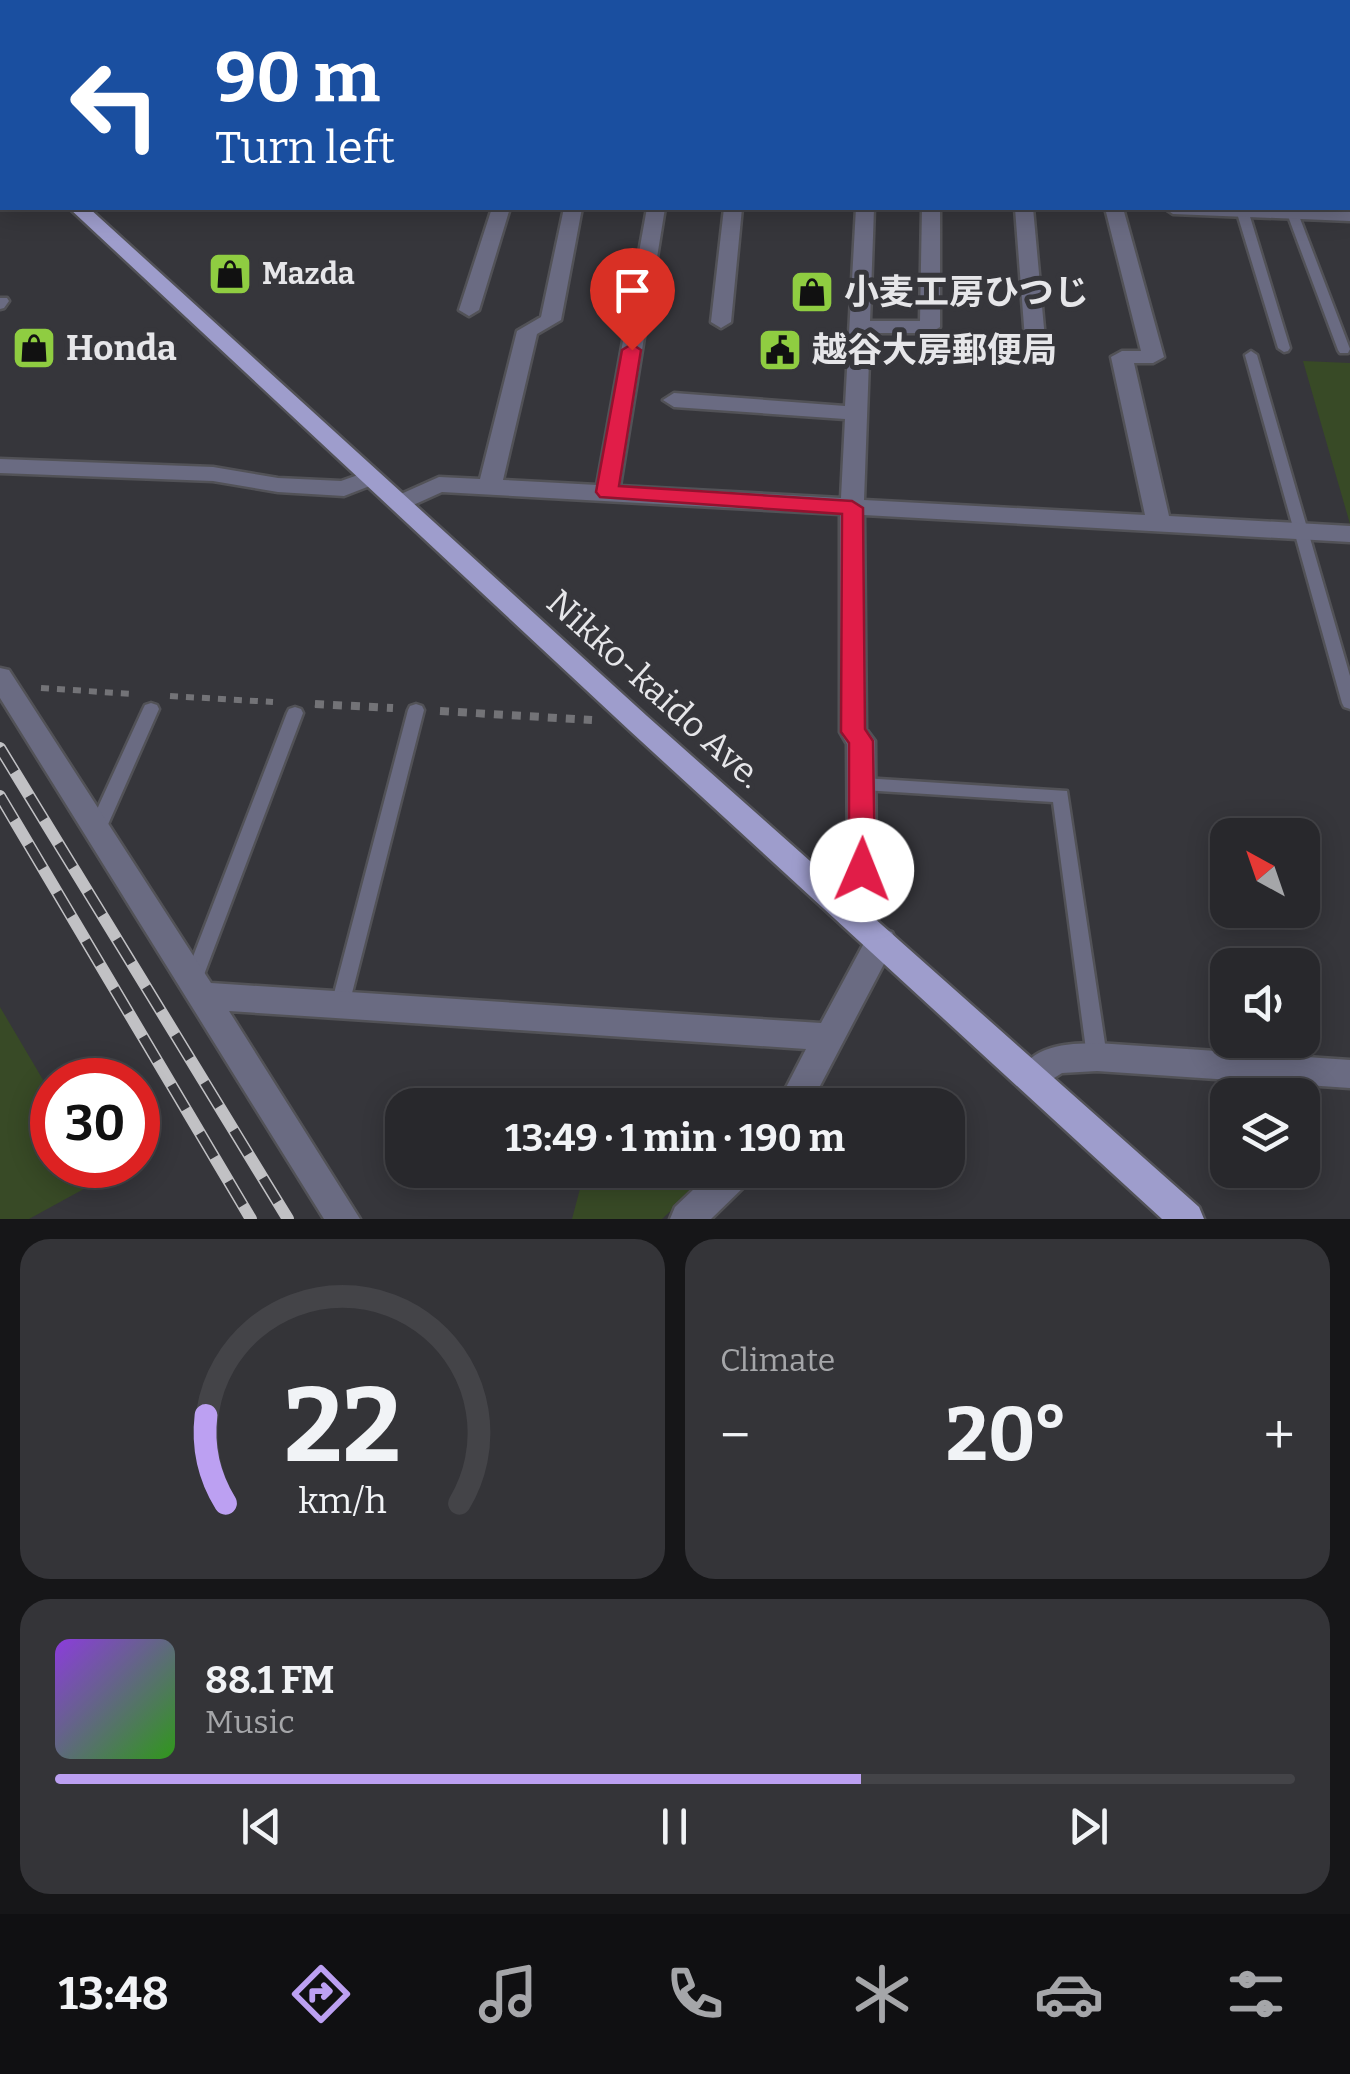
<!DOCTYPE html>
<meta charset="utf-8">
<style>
:root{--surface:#28282c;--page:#343438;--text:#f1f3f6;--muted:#a5a6a9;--line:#444448;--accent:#bca0f2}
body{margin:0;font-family:Bitter,"Noto Sans JP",serif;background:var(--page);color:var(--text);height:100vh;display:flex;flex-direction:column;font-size:38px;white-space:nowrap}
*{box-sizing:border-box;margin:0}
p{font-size:32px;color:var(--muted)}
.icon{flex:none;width:55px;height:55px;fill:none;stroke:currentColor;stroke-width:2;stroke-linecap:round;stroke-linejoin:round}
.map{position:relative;height:1219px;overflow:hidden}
.drawer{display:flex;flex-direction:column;gap:20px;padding:20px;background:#161618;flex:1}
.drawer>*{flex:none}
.banner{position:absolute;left:0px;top:0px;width:1350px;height:210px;box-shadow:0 5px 25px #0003,0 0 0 2px var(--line);background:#1a4fa0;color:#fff;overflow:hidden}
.needle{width:65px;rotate:320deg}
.tools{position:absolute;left:1210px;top:818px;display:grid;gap:20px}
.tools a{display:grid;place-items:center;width:110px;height:110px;border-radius:20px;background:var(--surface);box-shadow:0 5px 25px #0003,0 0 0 2px var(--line);font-size:50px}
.speed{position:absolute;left:30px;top:1058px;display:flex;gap:20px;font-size:50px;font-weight:700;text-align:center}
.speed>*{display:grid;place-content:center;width:130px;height:130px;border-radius:50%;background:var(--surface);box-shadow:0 5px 25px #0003,0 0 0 2px var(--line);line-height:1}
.speed .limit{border:15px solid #d22;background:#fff;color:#111}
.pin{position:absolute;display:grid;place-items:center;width:85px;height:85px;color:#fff;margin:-102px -42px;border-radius:50% 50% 50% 0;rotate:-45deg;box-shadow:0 0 10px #0007}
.pin .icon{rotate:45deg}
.me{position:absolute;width:110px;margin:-55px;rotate:1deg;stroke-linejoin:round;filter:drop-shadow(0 0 8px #0008)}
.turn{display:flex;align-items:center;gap:35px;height:210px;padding:0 50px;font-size:45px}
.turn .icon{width:130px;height:130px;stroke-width:2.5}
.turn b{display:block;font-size:70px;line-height:85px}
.big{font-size:75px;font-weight:700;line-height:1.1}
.drawer .widget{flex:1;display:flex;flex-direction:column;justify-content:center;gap:15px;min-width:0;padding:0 35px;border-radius:30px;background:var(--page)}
.drawer .dial{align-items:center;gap:0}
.dial svg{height:260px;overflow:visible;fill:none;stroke:var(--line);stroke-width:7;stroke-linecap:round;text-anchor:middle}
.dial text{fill:var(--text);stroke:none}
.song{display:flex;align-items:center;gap:30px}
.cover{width:120px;height:120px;border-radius:15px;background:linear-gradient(135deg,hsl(270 70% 55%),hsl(110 70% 35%))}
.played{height:10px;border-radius:5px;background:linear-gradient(90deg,var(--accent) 65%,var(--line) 65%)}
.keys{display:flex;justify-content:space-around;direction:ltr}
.heat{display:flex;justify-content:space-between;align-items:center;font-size:55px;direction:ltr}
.drawer .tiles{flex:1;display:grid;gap:20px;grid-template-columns:1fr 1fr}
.widget:last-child{grid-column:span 2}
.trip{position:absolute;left:385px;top:1088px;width:580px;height:100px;border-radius:30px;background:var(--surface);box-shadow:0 5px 25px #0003,0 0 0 2px var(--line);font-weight:700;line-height:100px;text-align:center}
.tab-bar{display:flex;height:160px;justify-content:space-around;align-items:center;background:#101012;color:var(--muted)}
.tab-bar .icon{width:70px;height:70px}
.tab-bar .selected{color:var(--accent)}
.tab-bar b{font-size:45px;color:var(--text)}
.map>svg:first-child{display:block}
.green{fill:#384a26}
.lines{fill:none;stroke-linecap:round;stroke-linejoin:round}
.lane-casing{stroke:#525257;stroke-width:5}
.street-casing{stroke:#525257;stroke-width:5}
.primary-casing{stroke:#525257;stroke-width:5}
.path-far1{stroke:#737377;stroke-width:6;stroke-dasharray:8 8;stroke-linecap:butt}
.path{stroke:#737377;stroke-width:8;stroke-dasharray:9 9;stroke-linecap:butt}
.lane{fill:#6a6b82;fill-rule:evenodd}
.street{fill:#6a6b82;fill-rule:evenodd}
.primary{fill:#9e9dcc;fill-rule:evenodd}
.rail-casing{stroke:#c1c1c4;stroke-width:12}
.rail{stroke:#36363b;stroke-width:9;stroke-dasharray:28;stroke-linecap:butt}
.route{fill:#e11d48;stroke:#92132f;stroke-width:2.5}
.labels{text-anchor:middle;stroke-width:10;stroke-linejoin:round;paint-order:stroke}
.far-poi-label{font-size:30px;font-weight:bold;fill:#e6e6e9;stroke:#36363b;text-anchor:start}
.poi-label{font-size:35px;font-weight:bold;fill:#e6e6e9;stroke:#36363b;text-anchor:start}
.street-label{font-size:35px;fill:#e6e6e9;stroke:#36363b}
</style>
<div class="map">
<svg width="1350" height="1219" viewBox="0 0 1350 1219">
<rect width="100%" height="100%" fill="#36363b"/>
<path class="green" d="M1303,361l47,2v161z
M0,1007l52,88v70h42l8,14 -73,40h-29z
M585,1170h129l-52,49h-90z"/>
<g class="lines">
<defs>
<path id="lane" d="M165,0h10l-2,2h-8z
M228,0h10l-2,2h-8z
M294,0h10l-2,2h-8z
M360,0h10l-2,2h-8z
M554,0h10v2h-9z
M620,0h10l-2,2h-8z
M684,0h10v2h-9z
M1083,0h10l1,2h-9z
M1148,0h10l1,2h-9z
M1214,0h10l1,2h-9z
M1238,208h8l2,2 42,138 -2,3 -4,1 -6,-4 -42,-138z
M1285,208h11l54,141 -2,4h-8l-2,-3z
M0,298h7l2,3 -5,7 -4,1z
M1251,351l6,4 93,321v33l-6,-2 -2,-4 -97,-348z
M151,703l6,2 2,4 -53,120 -3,5 -6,2 -6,-2 -3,-5 55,-120 2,-4z
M416,704l6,2 2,4 -75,295 -2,6 -7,2 -7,-2 -2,-6 77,-295 2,-4z
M295,707l6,2 2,4 -101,267 -2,6 -7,2 -7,-2 -2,-6 103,-267 2,-4z
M863,778l204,13 40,266 -3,6 -7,2 -7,-2 -3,-6 -34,-255 -190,-12 -6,-1 -2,-5 2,-5z"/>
<path id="street" d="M751,0h16v2h-16z
M849,0h16l1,2h-16z
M1251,0h78l2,2h-78z
M1342,0h8v9l-2,-7h-8z
M2,39v10l-2,1v-10z
M0,155h2v10h-2z
M492,208h18l-31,102 -10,6 -10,-6z
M564,208h18l-21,112 -24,14 -34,146 94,5 50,-277h18l-45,278 221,12 4,-79 -171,-12 -11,-7 11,-7 171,13 11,-198h18l-4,113h50l2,-113h18v119l-10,6h-60l-6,167 281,15 -34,-158 11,-6h19l-36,-143h18l41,149 -11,6h-19l35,153 181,10v16l-486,-27 2,214 9,12 1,128c-9,18 -36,41 -56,34l-5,-8 5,-8 28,-23 -1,-120 -7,-12v-218l-398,-22 -42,19 -12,-8 4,-5 47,-21 41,2 37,-148 24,-14z
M724,208h18l-11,114 -10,6 -10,-6z
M1015,208h18l12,131 -10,6 -10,-6z
M1164,208l186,1v12l-177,-7z
M0,459l213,8 65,11 63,3 31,-11 11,7 -3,5 -36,14 -66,-4 -65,-11 -213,-8z
M0,668l9,2 202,313 610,40 49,-91 11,-4 11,4 4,9 -86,164h-33l29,-56 -577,-38 131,208h-36l-324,-521z
M1097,1043l253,17v28l-253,-17 -35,2 -30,19 -11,-4 -5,-10c16,-34 49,-34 81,-35z
M714,1170h41l-5,11 -39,38h-41l5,-12z"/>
<path id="primary" d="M0,129h2v13h-2z
M69,208h20l558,508 552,491 5,12h-42l-533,-489z"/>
</defs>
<use href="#lane" class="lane-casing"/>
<use href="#street" class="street-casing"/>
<use href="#primary" class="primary-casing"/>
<path class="path-far1" d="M41,688l92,6
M170,696l103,6
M315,704l11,1"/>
<path class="path" d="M315,704l78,4
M440,711l152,9"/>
<use href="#lane" class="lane"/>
<use href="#street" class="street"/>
<use href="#primary" class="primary"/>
<defs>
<path id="rail" d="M0,748l288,471
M0,796l251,423"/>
</defs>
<use href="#rail" class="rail-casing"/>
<use href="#rail" class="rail"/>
</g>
<path class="route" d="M632,344l9,6 -22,136 233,15 11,7 2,221 8,12 2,129 -4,7 -9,3 -9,-3 -4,-7v-127l-8,-11 1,-218 -242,-17 -4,-5 26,-142z"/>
<defs>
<symbol id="shop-square" viewBox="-11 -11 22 22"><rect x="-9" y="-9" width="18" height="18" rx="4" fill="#8fcd41" stroke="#36363b"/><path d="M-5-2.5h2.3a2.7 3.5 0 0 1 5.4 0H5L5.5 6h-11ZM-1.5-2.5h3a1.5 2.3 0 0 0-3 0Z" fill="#111"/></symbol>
<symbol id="civic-square" viewBox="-11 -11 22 22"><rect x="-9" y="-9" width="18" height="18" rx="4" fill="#8fcd41" stroke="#36363b"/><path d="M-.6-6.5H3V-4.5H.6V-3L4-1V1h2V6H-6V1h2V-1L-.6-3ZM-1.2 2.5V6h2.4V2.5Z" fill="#111"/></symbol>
</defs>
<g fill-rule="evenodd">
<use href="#shop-square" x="205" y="249" width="50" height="50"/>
<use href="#shop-square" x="787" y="267" width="50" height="50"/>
<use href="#shop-square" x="9" y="323" width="50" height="50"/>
<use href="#civic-square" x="755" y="325" width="50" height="50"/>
</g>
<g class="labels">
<g class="far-poi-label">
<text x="262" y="284">Mazda</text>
</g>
<g class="poi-label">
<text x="844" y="304">小麦工房ひつじ</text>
<text x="66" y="360">Honda</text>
<text x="812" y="362">越谷大房郵便局</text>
</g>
<g class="street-label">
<text transform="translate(655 689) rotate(42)" y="12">Nikko-kaido Ave.</text>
</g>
</g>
</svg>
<div class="tools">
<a><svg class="needle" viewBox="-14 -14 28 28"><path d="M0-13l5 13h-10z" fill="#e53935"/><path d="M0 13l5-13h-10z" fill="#a5a6a9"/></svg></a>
<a><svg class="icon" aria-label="sound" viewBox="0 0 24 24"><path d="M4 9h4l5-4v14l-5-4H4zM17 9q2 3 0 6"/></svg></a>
<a><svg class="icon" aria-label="layers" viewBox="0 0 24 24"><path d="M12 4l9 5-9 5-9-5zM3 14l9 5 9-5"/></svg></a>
</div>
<div class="speed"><div class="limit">30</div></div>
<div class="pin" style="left:632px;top:350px;background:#d93025"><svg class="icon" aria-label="arrive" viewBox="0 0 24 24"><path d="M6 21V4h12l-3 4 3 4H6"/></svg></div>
<svg class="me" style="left:862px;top:870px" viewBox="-20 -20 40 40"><circle r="19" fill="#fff"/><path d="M0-13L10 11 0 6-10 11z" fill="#e11d48"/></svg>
<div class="trip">13:49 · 1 min · 190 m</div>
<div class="banner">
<div class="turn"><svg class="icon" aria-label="left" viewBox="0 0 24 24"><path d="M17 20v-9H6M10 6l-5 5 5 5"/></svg><div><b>90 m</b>Turn left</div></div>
</div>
</div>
<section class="drawer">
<div class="tiles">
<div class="widget dial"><svg viewBox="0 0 100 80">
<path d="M14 69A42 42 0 1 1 86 69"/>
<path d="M14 69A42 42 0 0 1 8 42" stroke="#bca0f2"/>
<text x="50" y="56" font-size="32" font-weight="700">22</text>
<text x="50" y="72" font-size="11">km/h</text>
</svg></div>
<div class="widget"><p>Climate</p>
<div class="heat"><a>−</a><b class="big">20°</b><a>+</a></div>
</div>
<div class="widget">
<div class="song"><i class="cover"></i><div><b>88.1 FM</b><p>Music</p></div></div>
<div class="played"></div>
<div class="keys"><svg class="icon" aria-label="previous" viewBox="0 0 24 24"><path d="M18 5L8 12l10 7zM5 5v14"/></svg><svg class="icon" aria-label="pause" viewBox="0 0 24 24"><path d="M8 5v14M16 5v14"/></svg><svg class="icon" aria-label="next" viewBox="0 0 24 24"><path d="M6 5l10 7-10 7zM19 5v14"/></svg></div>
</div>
</div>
</section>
<nav class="tab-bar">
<b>13:48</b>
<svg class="icon selected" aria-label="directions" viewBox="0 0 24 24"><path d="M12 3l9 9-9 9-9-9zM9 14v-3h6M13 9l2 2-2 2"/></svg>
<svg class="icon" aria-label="music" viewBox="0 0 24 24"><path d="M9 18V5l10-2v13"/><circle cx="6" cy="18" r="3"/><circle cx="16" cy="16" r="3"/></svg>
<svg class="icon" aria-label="phone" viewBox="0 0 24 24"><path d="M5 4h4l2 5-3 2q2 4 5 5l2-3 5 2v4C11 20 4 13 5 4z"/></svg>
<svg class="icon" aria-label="climate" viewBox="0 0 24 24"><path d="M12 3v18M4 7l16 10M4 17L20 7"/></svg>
<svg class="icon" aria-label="car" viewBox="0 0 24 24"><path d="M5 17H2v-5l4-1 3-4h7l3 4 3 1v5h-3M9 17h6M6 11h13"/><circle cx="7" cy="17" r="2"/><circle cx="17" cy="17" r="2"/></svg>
<svg class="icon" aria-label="filters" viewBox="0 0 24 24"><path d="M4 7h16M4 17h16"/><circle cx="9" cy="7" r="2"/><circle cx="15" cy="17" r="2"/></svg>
</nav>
